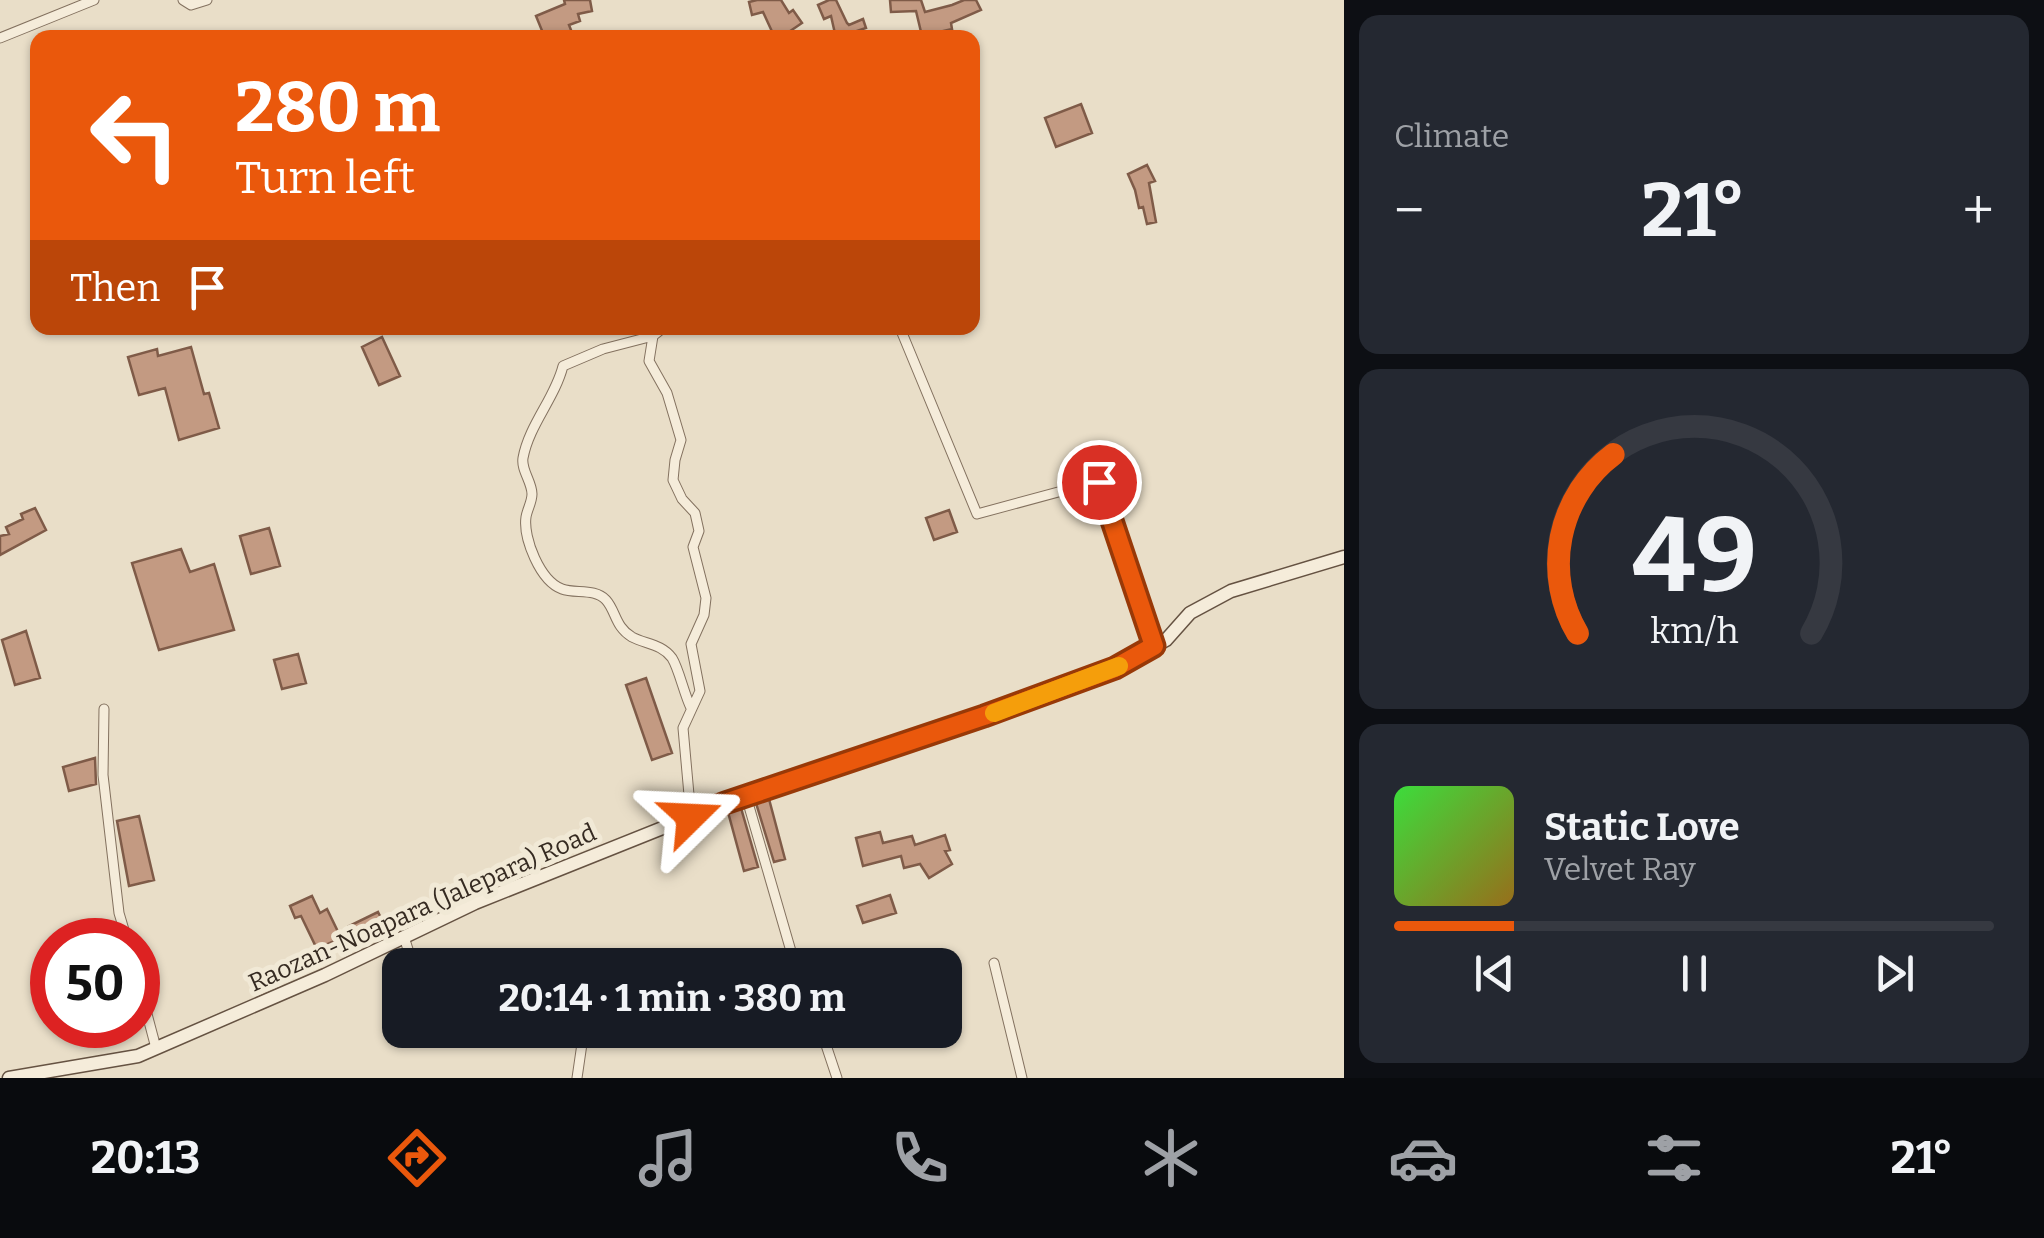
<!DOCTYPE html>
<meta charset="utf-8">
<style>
:root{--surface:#171b24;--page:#242831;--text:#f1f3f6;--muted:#9ea1a6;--line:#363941;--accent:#ea580c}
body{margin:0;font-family:Bitter,serif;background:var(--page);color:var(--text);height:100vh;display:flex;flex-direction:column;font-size:38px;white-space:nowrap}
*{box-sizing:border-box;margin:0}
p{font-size:32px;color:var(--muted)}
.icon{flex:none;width:55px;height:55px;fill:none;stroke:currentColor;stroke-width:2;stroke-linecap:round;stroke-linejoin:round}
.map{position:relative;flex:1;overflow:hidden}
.sheet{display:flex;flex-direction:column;gap:15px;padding:15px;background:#0d0f14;width:700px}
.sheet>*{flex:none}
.hud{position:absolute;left:30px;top:30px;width:950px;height:305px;border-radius:20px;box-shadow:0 2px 8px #0004;background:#ea580c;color:#fff;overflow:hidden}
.speed{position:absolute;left:30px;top:918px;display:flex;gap:20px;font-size:50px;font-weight:700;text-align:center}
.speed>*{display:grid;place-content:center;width:130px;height:130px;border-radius:50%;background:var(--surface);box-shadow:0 2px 8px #0004;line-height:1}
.speed .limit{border:15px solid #d22;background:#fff;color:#111}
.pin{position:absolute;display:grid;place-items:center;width:85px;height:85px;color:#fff;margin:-42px;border:5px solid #fff;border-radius:50%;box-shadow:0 2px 10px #0007}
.me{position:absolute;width:110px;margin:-55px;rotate:69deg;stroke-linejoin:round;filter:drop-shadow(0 0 8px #0008)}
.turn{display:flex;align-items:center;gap:35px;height:210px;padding:0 40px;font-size:45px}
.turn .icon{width:130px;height:130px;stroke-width:2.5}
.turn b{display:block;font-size:70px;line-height:85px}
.then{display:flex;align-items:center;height:95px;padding:0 40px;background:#0003;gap:20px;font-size:38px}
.big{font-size:75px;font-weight:700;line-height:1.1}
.sheet .widget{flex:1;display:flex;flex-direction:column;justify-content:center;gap:15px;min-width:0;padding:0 35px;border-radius:20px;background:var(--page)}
.sheet .dial{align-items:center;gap:0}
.dial svg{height:260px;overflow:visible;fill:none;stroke:var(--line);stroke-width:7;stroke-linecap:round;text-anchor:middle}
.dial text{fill:var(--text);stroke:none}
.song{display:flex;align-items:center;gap:30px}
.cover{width:120px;height:120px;border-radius:15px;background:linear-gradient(135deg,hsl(120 70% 55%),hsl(40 70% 35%))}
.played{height:10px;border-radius:5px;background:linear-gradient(90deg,var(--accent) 20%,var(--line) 20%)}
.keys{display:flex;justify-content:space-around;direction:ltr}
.heat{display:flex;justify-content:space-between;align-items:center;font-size:55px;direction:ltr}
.trip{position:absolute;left:382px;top:948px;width:580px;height:100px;border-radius:20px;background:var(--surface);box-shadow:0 2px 8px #0004;font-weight:700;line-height:100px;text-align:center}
.dock{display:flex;height:160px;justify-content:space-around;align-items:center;background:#090b0e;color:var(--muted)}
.dock .icon{width:70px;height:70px}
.dock .selected{color:var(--accent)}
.dock b{font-size:45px;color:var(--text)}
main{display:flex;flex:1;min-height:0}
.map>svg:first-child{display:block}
.building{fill:#c39a82;stroke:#7f5b48;stroke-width:2.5}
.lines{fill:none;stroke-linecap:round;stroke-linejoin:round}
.street-casing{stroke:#83715f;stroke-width:11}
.secondary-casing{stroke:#655242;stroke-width:15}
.street{stroke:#f5ecda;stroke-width:9}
.secondary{stroke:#f5ecda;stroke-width:12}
.route-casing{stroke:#983908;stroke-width:25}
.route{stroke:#ea580c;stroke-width:18}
.slow{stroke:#f59e0b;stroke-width:18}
.labels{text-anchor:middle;stroke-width:10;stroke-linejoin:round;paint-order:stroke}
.street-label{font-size:25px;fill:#352a21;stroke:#f1e9d6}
</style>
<main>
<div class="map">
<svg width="1344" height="1078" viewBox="0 0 1344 1078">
<rect width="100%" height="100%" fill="#e9dec8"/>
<path class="building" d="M564,0h26l2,11 -14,3 2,7 -11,4 2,5 -12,5 1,3h-15l-9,-22 29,-12z
M757,0h24l8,13 4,-3 9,13 -22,15h-5l-12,-26 -11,3 -3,-13z
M829,0h7l11,23 2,2 14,-6 3,9 -30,10 -5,-22 -7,3 -6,-14z
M890,0h31l4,12 27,-7 12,-5h12l5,10 -30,13 1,6 -30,7 -6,-25 -25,1z
M1081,104l11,29 -36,14 -11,-29z
M1147,165l8,16 -6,2 7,39 -9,2 -4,-17 -4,1 -4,-18 -7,-16z
M382,337l18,39 -21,9 -17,-38z
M191,347l13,47 5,-1 10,35 -40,12 -14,-52 -26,7 -11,-38 29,-8 1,7z
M35,508l11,22 -46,25v-19l9,-2 -3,-7 17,-8 -2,-5z
M949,510l8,22 -23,8 -8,-22z
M269,528l11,38 -29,8 -11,-38z
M181,549l9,23 24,-8 20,66 -75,20 -27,-87z
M26,631l14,47 -25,7 -13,-45z
M298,654l8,29 -24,6 -8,-29z
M646,678l26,75 -20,7 -26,-75z
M95,758l1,26 -27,7 -6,-24z
M769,799l16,60 -11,3 -18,-59z
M741,808l17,59 -14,4 -16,-59z
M139,816l15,64 -25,6 -12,-65z
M880,832l3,11 29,-7 3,9 30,-10 5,15 -5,1 7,13 -23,14 -9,-14 -16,4 -3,-12 -38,10 -7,-28z
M890,895l6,18 -33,10 -6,-17z
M312,896l8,17 7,-4 14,29 -24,11 -16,-33 -6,2 -5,-12z
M378,912l9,18 -29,14 -9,-18z"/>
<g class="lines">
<defs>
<path id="street" d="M183,0l8,5 16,-5
M0,38l94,-38
M663,328l-10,8 -50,13 -40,17c-8,32 -34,59 -40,92 -2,12 9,24 9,36 0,8 -5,16 -6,23 -3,21 14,64 36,72 13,5 33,-1 44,11 10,11 9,27 26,37 13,7 30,7 40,21 7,11 12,36 19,50
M900,328l77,186 122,-33 56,165
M653,336l-4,25 18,32 14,47 -6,20 -2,20 9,19 13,14 4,18 -6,16 13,51 -2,17 -13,29 9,47 -17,37 8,89
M104,709l-1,66 16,138 8,27
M746,796l49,169
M404,937l9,28
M994,963l28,115
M138,980l18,68
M821,1030l16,48
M577,1078l7,-48"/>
<path id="secondary" d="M9,1078l129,-22 187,-81 150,-72 250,-100 259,-86 131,-49 51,-28 24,-27 41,-22 113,-34"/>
</defs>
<use href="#street" class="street-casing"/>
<use href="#secondary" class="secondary-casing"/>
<use href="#street" class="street"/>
<use href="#secondary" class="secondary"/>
</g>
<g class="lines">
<defs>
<path id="route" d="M691,817l34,-14 259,-87 131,-48 39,-22 -55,-164"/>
</defs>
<use href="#route" class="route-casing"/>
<use href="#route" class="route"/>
<path class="slow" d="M994,713l125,-47"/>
</g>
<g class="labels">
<g class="street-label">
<text transform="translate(422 907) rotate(-24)" y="9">Raozan-Noapara (Jalepara) Road</text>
</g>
</g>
</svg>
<div class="speed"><div class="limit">50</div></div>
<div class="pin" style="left:1099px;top:482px;background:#d93025"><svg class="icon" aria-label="arrive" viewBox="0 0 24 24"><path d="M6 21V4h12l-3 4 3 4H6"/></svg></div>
<svg class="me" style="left:691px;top:817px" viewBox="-20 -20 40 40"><path d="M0-17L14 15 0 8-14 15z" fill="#ea580c" stroke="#fff" stroke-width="4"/></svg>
<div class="trip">20:14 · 1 min · 380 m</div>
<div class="hud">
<div class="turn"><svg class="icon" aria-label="left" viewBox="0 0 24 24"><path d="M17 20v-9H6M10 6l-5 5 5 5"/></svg><div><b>280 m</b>Turn left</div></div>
<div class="then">Then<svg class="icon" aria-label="arrive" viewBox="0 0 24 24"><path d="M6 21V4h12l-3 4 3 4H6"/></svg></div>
</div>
</div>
<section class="sheet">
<div class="widget"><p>Climate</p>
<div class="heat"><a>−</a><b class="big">21°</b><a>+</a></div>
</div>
<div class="widget dial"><svg viewBox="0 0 100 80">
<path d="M14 69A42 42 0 1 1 86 69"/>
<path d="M14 69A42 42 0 0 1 25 14" stroke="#ea580c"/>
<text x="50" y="56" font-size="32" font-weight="700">49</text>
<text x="50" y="72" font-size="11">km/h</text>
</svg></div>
<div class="widget">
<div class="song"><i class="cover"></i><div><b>Static Love</b><p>Velvet Ray</p></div></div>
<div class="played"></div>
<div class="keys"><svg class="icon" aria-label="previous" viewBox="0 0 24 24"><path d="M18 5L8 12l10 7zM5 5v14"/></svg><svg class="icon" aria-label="pause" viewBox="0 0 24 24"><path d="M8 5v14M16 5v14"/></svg><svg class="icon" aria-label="next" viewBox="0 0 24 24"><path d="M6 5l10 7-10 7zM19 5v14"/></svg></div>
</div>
</section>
</main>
<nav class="dock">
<b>20:13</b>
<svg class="icon selected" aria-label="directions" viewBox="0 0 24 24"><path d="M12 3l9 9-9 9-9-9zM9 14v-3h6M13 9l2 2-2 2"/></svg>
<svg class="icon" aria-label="music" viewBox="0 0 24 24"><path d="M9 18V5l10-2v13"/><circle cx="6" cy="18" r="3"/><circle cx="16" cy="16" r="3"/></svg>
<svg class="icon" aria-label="phone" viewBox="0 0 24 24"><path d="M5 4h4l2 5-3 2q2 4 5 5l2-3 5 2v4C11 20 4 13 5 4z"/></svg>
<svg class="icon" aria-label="climate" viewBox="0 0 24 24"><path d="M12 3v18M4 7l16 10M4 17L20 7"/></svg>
<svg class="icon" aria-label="car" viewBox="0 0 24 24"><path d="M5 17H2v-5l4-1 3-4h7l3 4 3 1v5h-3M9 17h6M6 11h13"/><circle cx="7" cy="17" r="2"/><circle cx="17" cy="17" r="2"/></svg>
<svg class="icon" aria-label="filters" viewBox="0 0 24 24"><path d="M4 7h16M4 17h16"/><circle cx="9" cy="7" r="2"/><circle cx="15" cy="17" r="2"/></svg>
<b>21°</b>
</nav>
